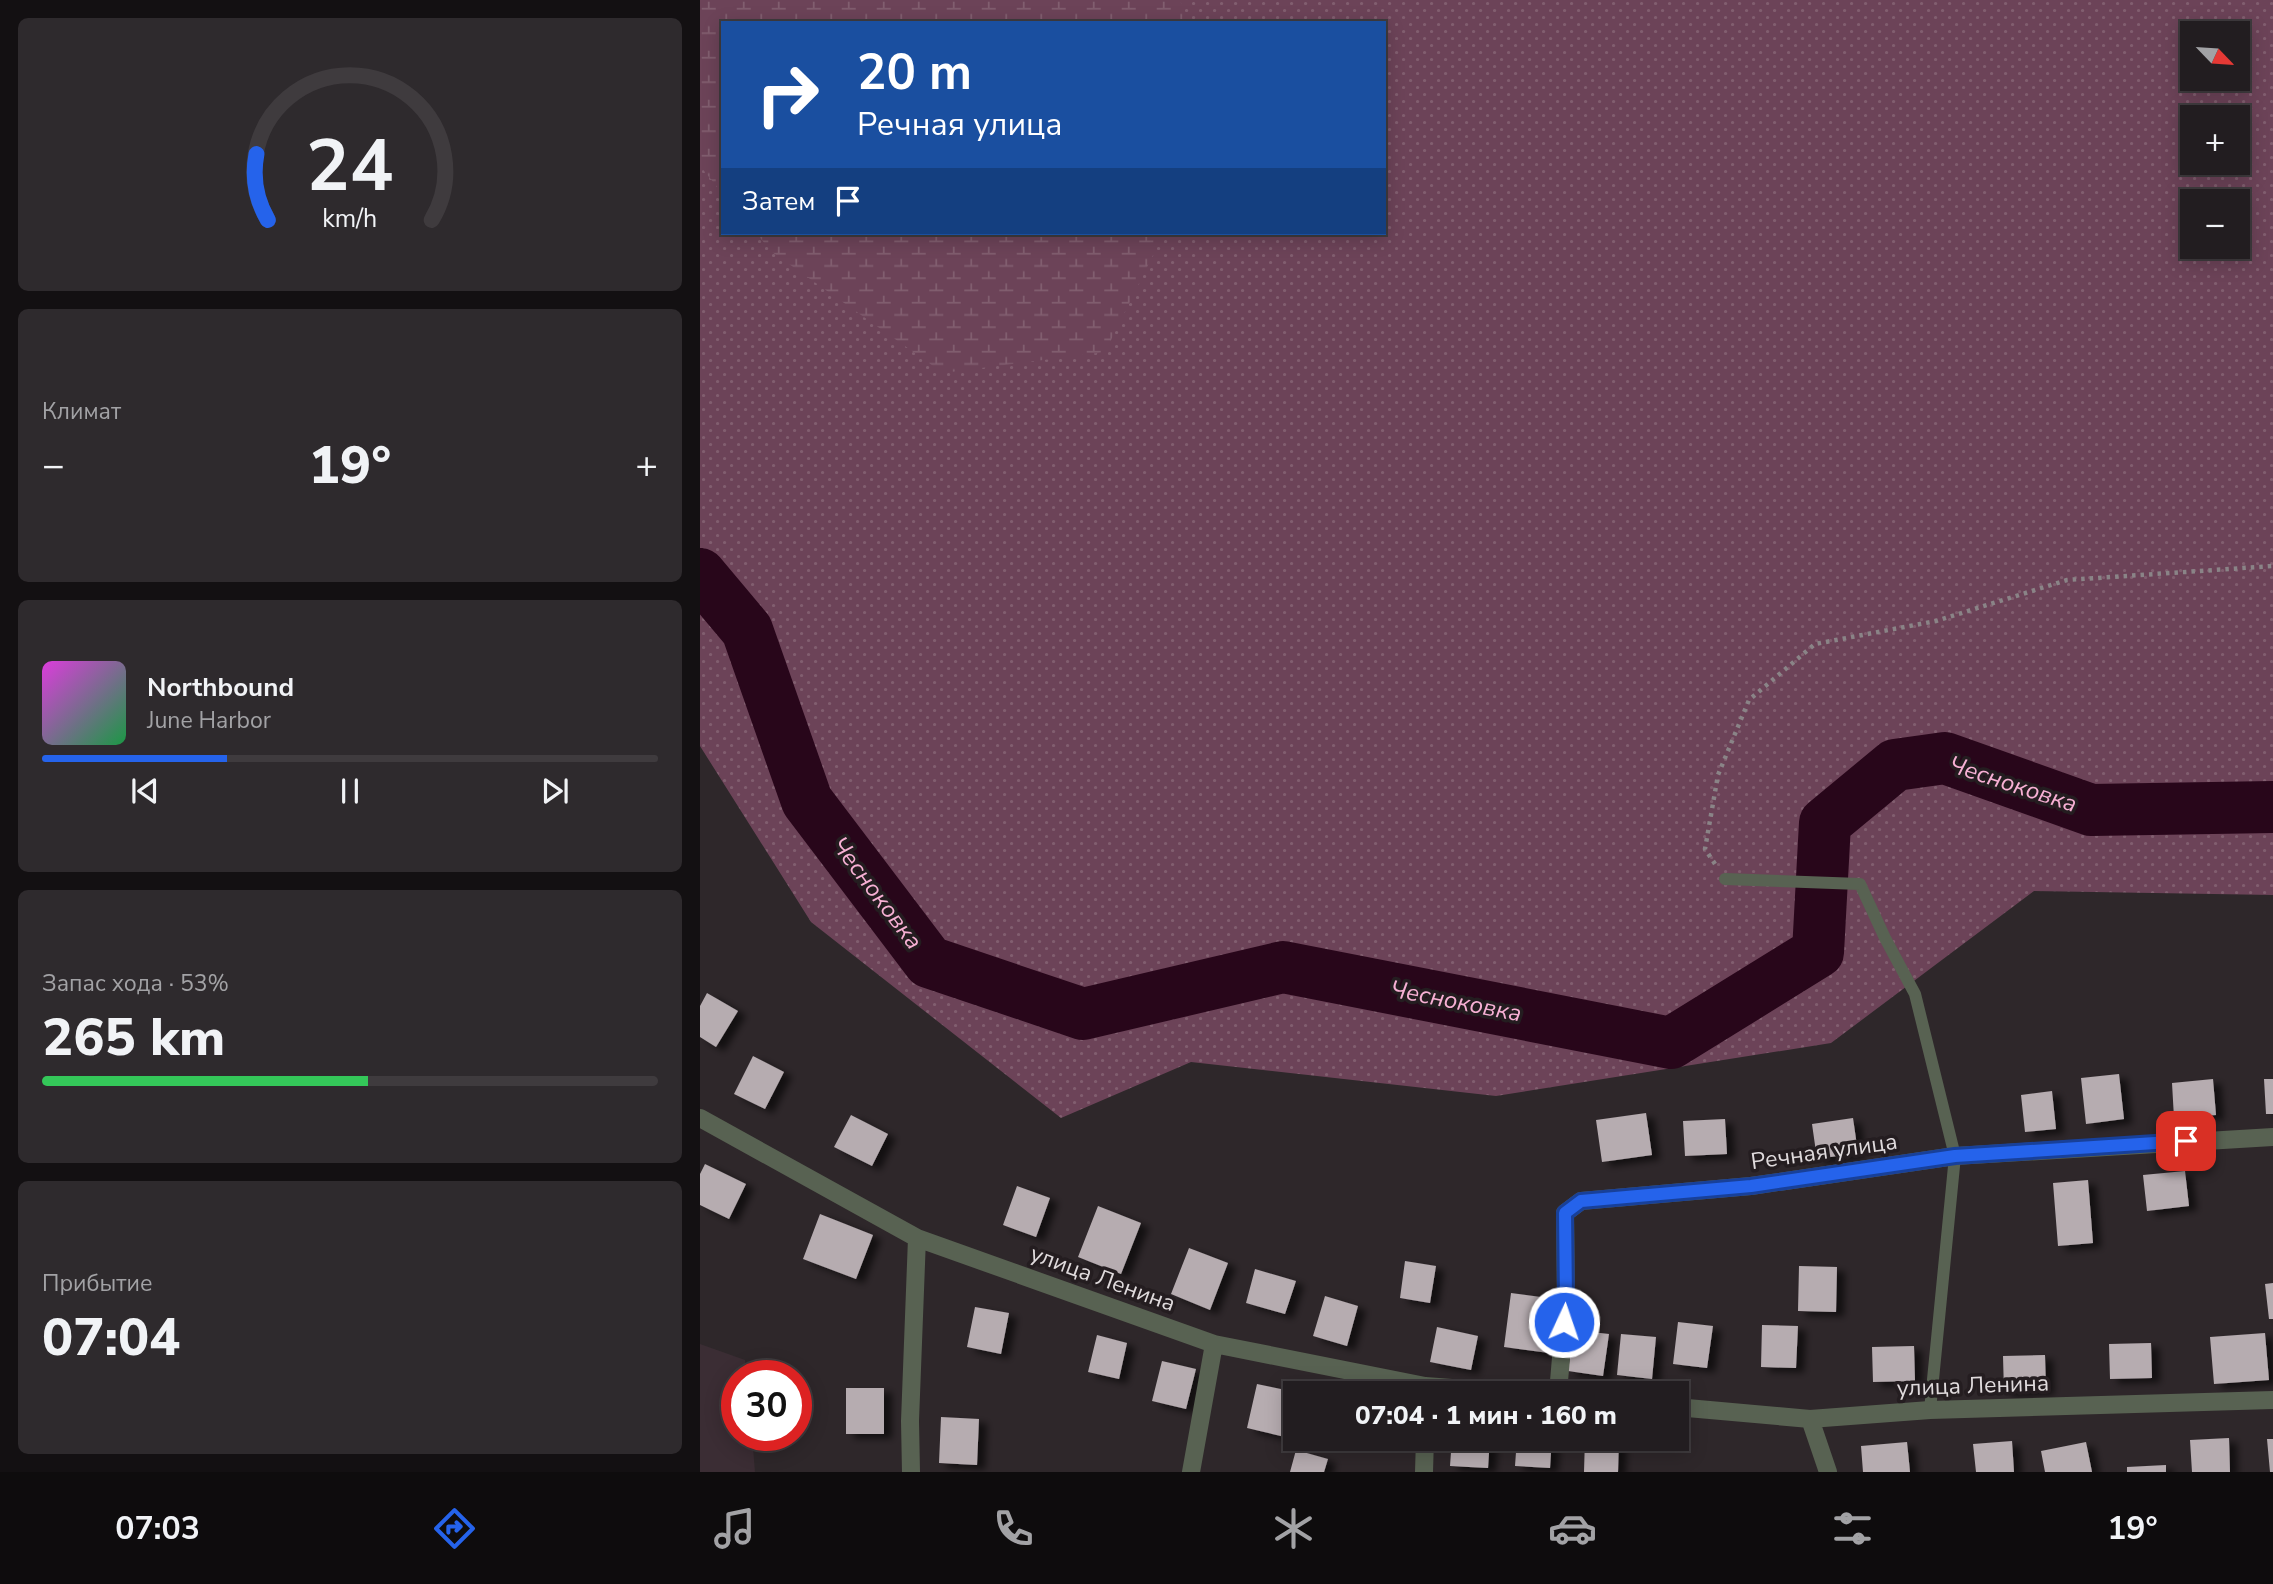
<!DOCTYPE html>
<html lang="ru">
<meta charset="utf-8">
<style>
:root{--surface:#221d20;--page:#2e2a2d;--text:#f1f3f6;--muted:#a2a2a5;--line:#3f3b3e;--accent:#2563eb}
body{margin:0;font-family:"Nunito Sans",sans-serif;background:var(--page);color:var(--text);height:100vh;display:flex;flex-direction:column;font-size:26px;white-space:nowrap}
*{box-sizing:border-box;margin:0}
p{font-size:23px;color:var(--muted)}
.icon{flex:none;width:38px;height:38px;fill:none;stroke:currentColor;stroke-width:2;stroke-linecap:round;stroke-linejoin:round}
.map{position:relative;flex:1;overflow:hidden}
.side{display:flex;flex-direction:column;gap:18px;padding:18px;background:#131012;width:700px}
.side>*{flex:none}
.hud{position:absolute;left:21px;top:21px;width:665px;height:214px;border-radius:0px;box-shadow:0 4px 18px #0003,0 0 0 2px var(--line);background:#1a4fa0;color:#fff;overflow:hidden}
.needle{width:46px;rotate:115deg}
.tools{position:absolute;left:1480px;top:21px;display:grid;gap:14px}
.tools a{display:grid;place-items:center;width:70px;height:70px;border-radius:0px;background:var(--surface);box-shadow:0 4px 18px #0003,0 0 0 2px var(--line);font-size:35px}
.speed{position:absolute;left:21px;top:1360px;display:flex;gap:14px;font-size:35px;font-weight:700;text-align:center}
.speed>*{display:grid;place-content:center;width:91px;height:91px;border-radius:50%;background:var(--surface);box-shadow:0 4px 18px #0003,0 0 0 2px var(--line);line-height:1}
.speed .limit{border:10px solid #d22;background:#fff;color:#111}
.pin{position:absolute;display:grid;place-items:center;width:60px;height:60px;color:#fff;margin:-30px;border-radius:14px;box-shadow:0 4px 10px #0006}
.me{position:absolute;width:77px;margin:-38px;rotate:3deg;stroke-linejoin:round;filter:drop-shadow(0 0 5px #0008)}
.turn{display:flex;align-items:center;gap:24px;height:147px;padding:0 21px;font-size:32px}
.turn .icon{width:91px;height:91px;stroke-width:2.5}
.turn b{display:block;font-size:49px;line-height:60px}
.then{display:flex;align-items:center;height:66px;padding:0 21px;background:#0003;gap:14px;font-size:26px}
.big{font-size:52px;font-weight:800;line-height:1.1}
.side .tile{flex:1;display:flex;flex-direction:column;justify-content:center;gap:10px;min-width:0;padding:0 24px;border-radius:10px;background:var(--page)}
.side .dial{align-items:center;gap:0}
.dial svg{height:182px;overflow:visible;fill:none;stroke:var(--line);stroke-width:7;stroke-linecap:round;text-anchor:middle}
.dial text{fill:var(--text);stroke:none}
.song{display:flex;align-items:center;gap:21px}
.cover{width:84px;height:84px;border-radius:10px;background:linear-gradient(135deg,hsl(300 70% 55%),hsl(140 70% 35%))}
.played{height:7px;border-radius:4px;background:linear-gradient(90deg,var(--accent) 30%,var(--line) 30%)}
.keys{display:flex;justify-content:space-around;direction:ltr}
.heat{display:flex;justify-content:space-between;align-items:center;font-size:38px;direction:ltr}
.charge{height:10px;border-radius:5px;background:linear-gradient(90deg,#34c759 53%,var(--line) 0)}
.trip{position:absolute;left:583px;top:1381px;width:406px;height:70px;border-radius:0px;background:var(--surface);box-shadow:0 4px 18px #0003,0 0 0 2px var(--line);font-weight:800;line-height:70px;text-align:center}
.tab-bar{display:flex;height:112px;justify-content:space-around;align-items:center;background:#0e0c0d;color:var(--muted)}
.tab-bar .icon{width:49px;height:49px}
.tab-bar .active{color:var(--accent)}
.tab-bar b{font-size:32px;color:var(--text)}
main{display:flex;flex:1;min-height:0}
.map>svg:first-child{display:block}
.built{fill:#3b2d34}
.grass{fill:url(#grass-dots);fill-rule:evenodd}
.wetland{fill:url(#wetland-marsh)}
.lines{fill:none;stroke-linecap:round;stroke-linejoin:round}
.river{stroke:#28061a;stroke-width:52}
.building{fill:#b6acb0;filter:url(#shadow)}
.path{stroke:#8a8487;stroke-width:4.5;stroke-dasharray:3.5 5;stroke-linecap:butt}
.service{stroke:#586252;stroke-width:12}
.minor{stroke:#586252;stroke-width:18}
.route-casing{stroke:#184099;stroke-width:18}
.route{stroke:#2563eb;stroke-width:12}
.labels{text-anchor:middle;stroke-width:7;stroke-linejoin:round;paint-order:stroke}
.street-label{font-size:23px;fill:#dfdadc;stroke:#241d20}
.water-label{font-size:24px;font-style:italic;fill:#f7b0d4;stroke:#241d20}
</style>
<main>
<section class="side">
<div class="tile dial"><svg viewBox="0 0 100 80">
<path d="M14 69A42 42 0 1 1 86 69"/>
<path d="M14 69A42 42 0 0 1 9 40" stroke="#2563eb"/>
<text x="50" y="56" font-size="32" font-weight="700">24</text>
<text x="50" y="72" font-size="11">km/h</text>
</svg></div>
<div class="tile"><p>Климат</p>
<div class="heat"><a>−</a><b class="big">19°</b><a>+</a></div>
</div>
<div class="tile">
<div class="song"><i class="cover"></i><div><b>Northbound</b><p>June Harbor</p></div></div>
<div class="played"></div>
<div class="keys"><svg class="icon" aria-label="previous" viewBox="0 0 24 24"><path d="M18 5L8 12l10 7zM5 5v14"/></svg><svg class="icon" aria-label="pause" viewBox="0 0 24 24"><path d="M8 5v14M16 5v14"/></svg><svg class="icon" aria-label="next" viewBox="0 0 24 24"><path d="M6 5l10 7-10 7zM19 5v14"/></svg></div>
</div>
<div class="tile"><p>Запас хода · 53%</p><b class="big">265 km</b><div class="charge"></div></div>
<div class="tile"><p>Прибытие</p><b class="big">07:04</b></div>
</section>
<div class="map">
<svg width="1573" height="1472" viewBox="0 0 1573 1472">
<defs>
<pattern id="grass-dots" width="8" height="8" patternUnits="userSpaceOnUse" patternTransform="scale(1.75)"><rect width="8" height="8" fill="#6c4358"/><path d="M2 2h.1M6 6h.1" fill="none" stroke="#815e6f" stroke-width="1.8" stroke-linecap="round"/></pattern>
<pattern id="wetland-marsh" width="20" height="14" patternUnits="userSpaceOnUse" patternTransform="scale(1.75)"><rect width="20" height="14" fill="#6c4358"/><path d="M1 5h8M5 5V1M11 12h8M15 12V8" fill="none" stroke="#815e6f"/></pattern>
<filter id="shadow"><feDropShadow dx="8" dy="4.5" stdDeviation="3.5" flood-color="#0009"/></filter>
</defs>
<rect width="100%" height="100%" fill="#2e272a"/>
<path class="built" d="M0,1344l45,16 1,15 -9,1v59h15l3,37h-55z"/>
<path class="grass" d="M0,0h1573v895l-239,-4 -203,152 -335,53 -305,-34 -130,56 -250,-196 -111,-176zM23,23h661v210h-661zM1493,33h45v46h-45zM1493,117h45v46h-45zM1493,201h45v46h-45z"/>
<path class="wetland" d="M0,0h480l8,23h-465v171l-23,-28z
M56,233h408l-59,119 -162,21 -171,-121z"/>
<g class="lines">
<path class="river" d="M0,574l47,56 60,171 122,161 154,52 200,-47 388,76 147,-91 7,-129 70,-58 50,-7 146,52 182,-3"/>
</g>
<path class="building" d="M7,993l31,18 -22,36 -16,-10v-31z
M53,1056l31,16 -19,37 -31,-15z
M1419,1074l5,45 -38,5 -5,-46z
M1513,1079l3,36 -42,3 -2,-35z
M1564,1079h9v35h-7z
M1352,1091l4,38 -31,3 -4,-37z
M946,1113l6,42 -50,7 -6,-42z
M151,1115l37,19 -16,32 -38,-19z
M1153,1118l5,35 -41,6 -5,-35z
M1025,1119l2,35 -42,2 -2,-35z
M5,1164l41,20 -17,35 -29,-14v-31z
M1485,1171l4,35 -42,5 -4,-36z
M1388,1180l5,63 -35,3 -5,-63z
M317,1186l33,12 -14,39 -33,-12z
M398,1206l43,17 -20,51 -43,-17z
M120,1214l53,21 -17,44 -53,-20z
M489,1248l39,15 -18,47 -39,-16z
M705,1261l31,5 -6,37 -30,-5z
M1099,1266l38,1 -1,45 -38,-1z
M555,1269l41,12 -11,33 -39,-11z
M1573,1283v36h-4l-4,-35z
M811,1293l45,6 -7,54 -45,-6z
M625,1296l33,10 -11,40 -34,-10z
M275,1307l34,6 -8,41 -34,-7z
M978,1322l35,4 -6,42 -34,-4z
M1062,1325l36,1 -2,42 -35,-1z
M737,1327l41,9 -7,34 -41,-8z
M874,1330l35,4 -6,42 -35,-5z
M1565,1333l4,47 -55,4 -4,-47z
M921,1334l35,3 -4,42 -35,-4z
M397,1335l30,8 -8,36 -31,-7z
M1451,1343l1,35 -42,1 -1,-35z
M1214,1346l1,35 -42,1 -1,-35z
M1345,1355l1,35 -42,2 -1,-36z
M462,1361l34,8 -10,40 -34,-8z
M557,1384l38,8 -10,45 -38,-9z
M146,1388h38v46h-38z
M241,1417l38,2 -2,46 -38,-2z
M752,1438h38l-2,30 -38,-2z
M817,1438h35l-2,30 -35,-2z
M885,1438h34l-1,34h-34z
M1529,1438l1,34h-38l-2,-32z
M1567,1439h6v33h-3z
M1312,1441l2,31h-38l-3,-28z
M1207,1442l3,30h-47l-2,-26z
M1386,1442l6,30h-47l-4,-21z
M596,1450l32,9 -4,13h-34z
M1466,1465v7h-39v-5z"/>
<g class="lines">
<path class="path" d="M1015,864l-10,-15 13,-74 31,-75 66,-56 121,-23 131,-41 206,-14"/>
<path class="service" d="M1025,879l135,5 25,54 30,56 40,162 -25,254"/>
<path class="minor" d="M0,1118l217,120 297,106 211,42 94,7
M858,1393l8,-94 -1,-86 16,-12 170,-15 204,-30 318,-19
M976,1407l134,12 120,-9 343,-10
M1110,1419l18,53
M211,1472l-1,-51 7,-183
M491,1472l23,-128
M724,1472l1,-34"/>
</g>
<g class="lines">
<defs>
<path id="route" d="M864,1322l2,-23 -1,-86 16,-12 170,-15 204,-30 231,-15"/>
</defs>
<use href="#route" class="route-casing"/>
<use href="#route" class="route"/>
</g>
<g class="labels">
<g class="street-label">
<text transform="translate(1124 1151) rotate(-8)" y="8">Речная улица</text>
<text transform="translate(403 1278) rotate(20)" y="8">улица Ленина</text>
<text transform="translate(1273 1385) rotate(-2)" y="8">улица Ленина</text>
</g>
<g class="water-label">
<text transform="translate(1313 784) rotate(18)" y="8">Чесноковка</text>
<text transform="translate(177 893) rotate(53)" y="8">Чесноковка</text>
<text transform="translate(756 1001) rotate(11)" y="8">Чесноковка</text>
</g>
</g>
</svg>
<div class="tools">
<a><svg class="needle" viewBox="-14 -14 28 28"><path d="M0-13l5 13h-10z" fill="#e53935"/><path d="M0 13l5-13h-10z" fill="#a2a2a5"/></svg></a>
<a>+</a>
<a>−</a>
</div>
<div class="speed"><div class="limit">30</div></div>
<div class="pin" style="left:1486px;top:1141px;background:#d93025"><svg class="icon" aria-label="arrive" viewBox="0 0 24 24"><path d="M6 21V4h12l-3 4 3 4H6"/></svg></div>
<svg class="me" style="left:864px;top:1322px" viewBox="-20 -20 40 40"><circle r="17" fill="#2563eb" stroke="#fff" stroke-width="3"/><path d="M0-11L8 9 0 5-8 9z" fill="#fff"/></svg>
<div class="trip">07:04 · 1 мин · 160 m</div>
<div class="hud">
<div class="turn"><svg class="icon" aria-label="right" viewBox="0 0 24 24"><path d="M7 20v-9h11M14 6l5 5-5 5"/></svg><div><b>20 m</b>Речная улица</div></div>
<div class="then">Затем<svg class="icon" aria-label="arrive" viewBox="0 0 24 24"><path d="M6 21V4h12l-3 4 3 4H6"/></svg></div>
</div>
</div>
</main>
<nav class="tab-bar">
<b>07:03</b>
<svg class="icon active" aria-label="directions" viewBox="0 0 24 24"><path d="M12 3l9 9-9 9-9-9zM9 14v-3h6M13 9l2 2-2 2"/></svg>
<svg class="icon" aria-label="music" viewBox="0 0 24 24"><path d="M9 18V5l10-2v13"/><circle cx="6" cy="18" r="3"/><circle cx="16" cy="16" r="3"/></svg>
<svg class="icon" aria-label="phone" viewBox="0 0 24 24"><path d="M5 4h4l2 5-3 2q2 4 5 5l2-3 5 2v4C11 20 4 13 5 4z"/></svg>
<svg class="icon" aria-label="climate" viewBox="0 0 24 24"><path d="M12 3v18M4 7l16 10M4 17L20 7"/></svg>
<svg class="icon" aria-label="car" viewBox="0 0 24 24"><path d="M5 17H2v-5l4-1 3-4h7l3 4 3 1v5h-3M9 17h6M6 11h13"/><circle cx="7" cy="17" r="2"/><circle cx="17" cy="17" r="2"/></svg>
<svg class="icon" aria-label="filters" viewBox="0 0 24 24"><path d="M4 7h16M4 17h16"/><circle cx="9" cy="7" r="2"/><circle cx="15" cy="17" r="2"/></svg>
<b>19°</b>
</nav>
